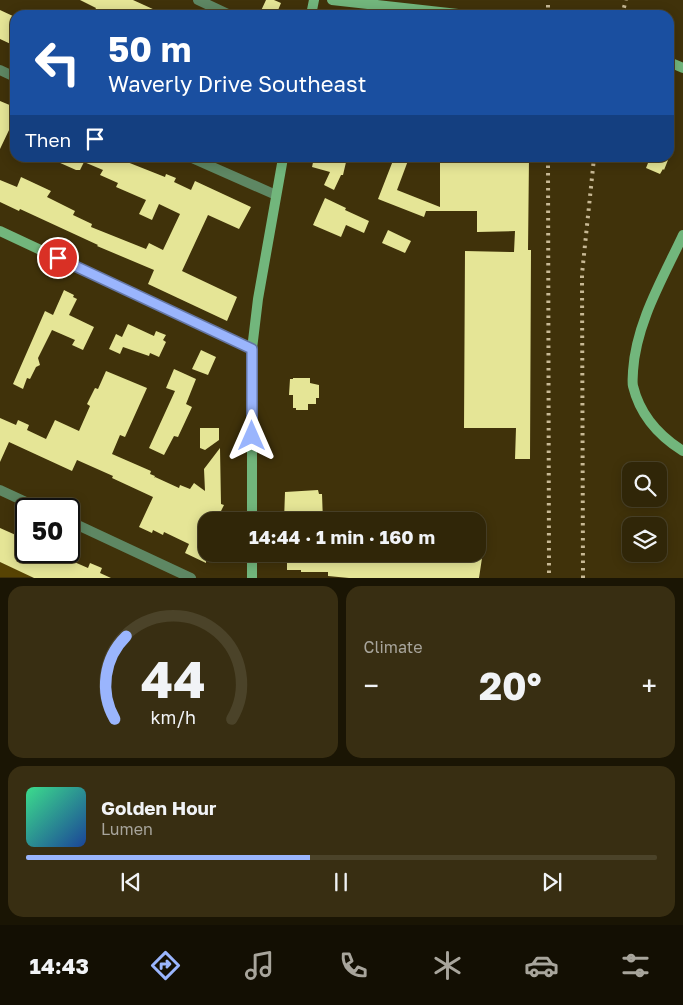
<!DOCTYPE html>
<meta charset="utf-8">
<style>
:root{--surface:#302608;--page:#382e12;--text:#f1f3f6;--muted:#a8a59c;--line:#4b4329;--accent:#9ab5fd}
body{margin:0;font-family:"Golos Text",sans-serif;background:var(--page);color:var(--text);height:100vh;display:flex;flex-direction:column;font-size:19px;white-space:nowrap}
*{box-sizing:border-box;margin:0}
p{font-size:16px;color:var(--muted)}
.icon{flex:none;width:28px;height:28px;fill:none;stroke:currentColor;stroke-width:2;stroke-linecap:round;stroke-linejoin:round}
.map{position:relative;height:578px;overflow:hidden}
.panel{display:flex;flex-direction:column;gap:8px;padding:8px;background:#1a1504;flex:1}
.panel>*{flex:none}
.guide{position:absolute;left:10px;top:10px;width:664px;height:152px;border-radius:15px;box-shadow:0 2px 12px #0003,0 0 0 1px var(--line);background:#1a4fa0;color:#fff;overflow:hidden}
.controls{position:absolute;left:622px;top:462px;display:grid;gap:10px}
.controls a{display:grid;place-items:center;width:45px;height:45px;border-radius:10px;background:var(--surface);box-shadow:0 2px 12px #0003,0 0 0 1px var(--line);font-size:25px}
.speed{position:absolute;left:15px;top:498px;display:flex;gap:10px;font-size:25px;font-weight:700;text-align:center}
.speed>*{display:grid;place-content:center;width:65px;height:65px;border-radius:50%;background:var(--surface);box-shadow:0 2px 12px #0003,0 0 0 1px var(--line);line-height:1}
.speed .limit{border:2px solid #111;border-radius:8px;background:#fff;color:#111}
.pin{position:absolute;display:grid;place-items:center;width:42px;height:42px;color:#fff;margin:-21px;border:2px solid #fff;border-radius:50%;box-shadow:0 1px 5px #0007}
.me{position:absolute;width:55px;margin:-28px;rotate:0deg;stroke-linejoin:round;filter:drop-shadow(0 0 4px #0008)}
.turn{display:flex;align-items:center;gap:18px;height:105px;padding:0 15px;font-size:22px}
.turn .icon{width:65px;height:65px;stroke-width:2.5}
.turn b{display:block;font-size:35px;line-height:42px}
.then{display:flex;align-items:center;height:48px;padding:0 15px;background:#0003;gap:10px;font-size:19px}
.big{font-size:38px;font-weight:700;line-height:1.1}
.panel .widget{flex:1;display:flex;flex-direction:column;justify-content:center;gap:8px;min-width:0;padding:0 18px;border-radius:15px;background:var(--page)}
.panel .dial{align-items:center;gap:0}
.dial svg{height:130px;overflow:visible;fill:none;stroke:var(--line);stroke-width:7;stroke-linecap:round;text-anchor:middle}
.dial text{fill:var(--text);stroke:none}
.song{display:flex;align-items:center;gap:15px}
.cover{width:60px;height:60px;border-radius:8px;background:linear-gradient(135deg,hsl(150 70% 55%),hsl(220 70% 35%))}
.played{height:5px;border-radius:2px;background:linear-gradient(90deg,var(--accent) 45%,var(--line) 45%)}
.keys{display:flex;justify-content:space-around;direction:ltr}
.heat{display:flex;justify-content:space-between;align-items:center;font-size:28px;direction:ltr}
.panel .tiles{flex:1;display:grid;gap:8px;grid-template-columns:1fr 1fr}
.widget:last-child{grid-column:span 2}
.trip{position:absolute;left:198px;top:512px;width:288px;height:50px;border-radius:15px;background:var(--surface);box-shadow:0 2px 12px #0003,0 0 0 1px var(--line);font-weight:700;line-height:50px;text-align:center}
.dock{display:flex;height:80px;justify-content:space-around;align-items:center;background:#130f03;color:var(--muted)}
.dock .icon{width:35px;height:35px}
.dock .on{color:var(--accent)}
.dock b{font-size:22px;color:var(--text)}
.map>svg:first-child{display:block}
.green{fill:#574303}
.building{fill:#e5e596}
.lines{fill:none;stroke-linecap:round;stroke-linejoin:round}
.street{stroke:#5e8763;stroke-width:10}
.secondary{stroke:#72b67c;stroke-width:10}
.rail{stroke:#c8b995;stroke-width:4;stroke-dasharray:2.5 5;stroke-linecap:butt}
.route-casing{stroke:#6476a4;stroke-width:12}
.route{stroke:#9ab5fd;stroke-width:9}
</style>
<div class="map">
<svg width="683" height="578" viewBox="0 0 683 578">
<rect width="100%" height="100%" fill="#40320a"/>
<path class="green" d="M0,562l35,15h-35z"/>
<path class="building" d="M80,0h53l33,15h-61l-10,-5 1,-2z
M266,0h8l7,3 -5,12h-17z
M0,10l15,7v29l-15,-7z
M0,101l12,5 -2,3 5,2v19l-5,-2 -10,21z
M49,158h68l48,19 1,-3 10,4 -2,4 17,8 4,-9 56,26 -12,22 -31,-14 -26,56 55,26 -10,24 -79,-37 6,-14 -57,-24 1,-1 -78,-36 -1,2 -19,-9v-22l17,7 4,-10 30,14 -4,6 28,14 -2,4 19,9 -1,3 55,22 3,-6 14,7 17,-36 -21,-10 -7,16 -13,-6 7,-14 -30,-13 2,-4 -18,-8 3,-5 -19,-8 -4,8h-4z
M314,158h33l-4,17h-2l-7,15 -10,-5 6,-13 -18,-5z
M394,158h15l-12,32 43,17v-49h89l-1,92h3l-1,209h-15l1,-31h-52l1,-177 49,1 1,-21 -38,1v-21h-51l-2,6 -46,-18z
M650,158h13l5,2 -4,10 -1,-1 -3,5 -14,-6z
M325,198l21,10 -1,2 24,11 -5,12 -18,-8 -5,12 -28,-12z
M388,230l23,11 -6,12 -23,-10z
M64,290l10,5 -1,2 4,2 -8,16 25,12 -11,23 -11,-5 3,-5 -23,-10 -14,28 2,7 -4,2 -6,12 -3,-1 -4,11 -10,-5 32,-73 8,4z
M128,324l26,12 2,-5 10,4 -3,5 3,2 -7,15 -9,-4 -1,3 -26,-9 -3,7 -11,-5 7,-15 6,3z
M201,350l15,7 -8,18 -16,-6z
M174,369l22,10 -10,25 6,3 -14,30 -4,-1 -10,19 -15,-7 26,-57 -9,-3z
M106,371l41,17 -22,49 -5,-2 -8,19 39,17 -1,3 5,2 -1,2 1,-1 24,11 1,-3 10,4 4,-6 11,8 -1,-22 16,-21 1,56 3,1 -8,16h-10v42l-21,-10 4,-9 -25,-12 -1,3 -10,-5 -1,3 -13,-6 14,-30 -41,-19 1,-2 -36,-16 -5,11 -63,-29 -9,20v-44l16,7 2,-5 11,5 -2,5 19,9 9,-19 24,11 11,-25 -3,-2 8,-16 3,1z
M293,378h17v5l9,2v13h-3v6h-8v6h-12v-2h-3v-13h-4l1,-16h3z
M200,428h19v12l-14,10 -5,-2z
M318,490l1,4h3l1,27h-39l1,-29z
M431,511l34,3 -1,7h-32z
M26,518v33h17l28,13 1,-3 16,7 2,-5 12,5 -2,5 11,5h-77l-34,-16v-34l18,8z
M287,554h174l21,4 -3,20h-130l-21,-2v-4h-27v-2h-14z"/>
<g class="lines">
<path class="street" d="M198,0l32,15
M0,70l15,7
M192,158l84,37
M0,490l41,19
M69,521l122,57"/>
<path class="secondary" d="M332,0l135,15
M311,15l3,-15
M669,62l14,6
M0,231l252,118
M683,235c-20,43 -47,88 -50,136 0,5 -1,11 0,15 7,29 26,50 50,65
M252,521v-172l6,-50 25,-141
M252,554v24"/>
<path class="rail" d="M548,15v-15
M622,15l4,-15
M548,158l1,420
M583,578l-1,-304 12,-116"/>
</g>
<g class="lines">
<defs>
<path id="route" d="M58,258l194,91v87"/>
</defs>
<use href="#route" class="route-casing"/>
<use href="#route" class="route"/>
</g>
</svg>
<div class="controls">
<a><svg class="icon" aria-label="search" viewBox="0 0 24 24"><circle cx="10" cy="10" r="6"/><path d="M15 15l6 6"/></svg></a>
<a><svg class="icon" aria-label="layers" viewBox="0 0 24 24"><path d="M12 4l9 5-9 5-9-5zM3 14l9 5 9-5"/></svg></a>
</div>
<div class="speed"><div class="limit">50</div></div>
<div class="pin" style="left:58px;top:258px;background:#d93025"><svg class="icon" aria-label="arrive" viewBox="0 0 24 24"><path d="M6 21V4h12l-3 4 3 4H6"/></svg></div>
<svg class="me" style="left:252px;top:436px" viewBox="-20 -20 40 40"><path d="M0-17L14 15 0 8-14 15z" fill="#9ab5fd" stroke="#fff" stroke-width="4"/></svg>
<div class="trip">14:44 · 1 min · 160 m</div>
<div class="guide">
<div class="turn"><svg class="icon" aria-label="left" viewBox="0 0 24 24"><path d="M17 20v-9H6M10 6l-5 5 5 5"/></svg><div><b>50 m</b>Waverly Drive Southeast</div></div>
<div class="then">Then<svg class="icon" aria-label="arrive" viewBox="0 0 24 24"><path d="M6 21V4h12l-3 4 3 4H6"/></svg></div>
</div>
</div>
<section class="panel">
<div class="tiles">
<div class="widget dial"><svg viewBox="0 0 100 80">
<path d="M14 69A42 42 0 1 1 86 69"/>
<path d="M14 69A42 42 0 0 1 21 18" stroke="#9ab5fd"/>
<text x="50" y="56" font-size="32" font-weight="700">44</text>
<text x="50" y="72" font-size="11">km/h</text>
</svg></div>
<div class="widget"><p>Climate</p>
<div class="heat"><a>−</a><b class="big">20°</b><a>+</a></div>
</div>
<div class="widget">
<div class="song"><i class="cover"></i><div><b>Golden Hour</b><p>Lumen</p></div></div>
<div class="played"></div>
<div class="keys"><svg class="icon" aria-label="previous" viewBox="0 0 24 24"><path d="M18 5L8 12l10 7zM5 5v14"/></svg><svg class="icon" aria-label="pause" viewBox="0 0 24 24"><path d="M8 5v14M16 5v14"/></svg><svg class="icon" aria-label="next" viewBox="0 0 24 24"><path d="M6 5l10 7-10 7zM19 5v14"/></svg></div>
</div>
</div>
</section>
<nav class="dock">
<b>14:43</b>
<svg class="icon on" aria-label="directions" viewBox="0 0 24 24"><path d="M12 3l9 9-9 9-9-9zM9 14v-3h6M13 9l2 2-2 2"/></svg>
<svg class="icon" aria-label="music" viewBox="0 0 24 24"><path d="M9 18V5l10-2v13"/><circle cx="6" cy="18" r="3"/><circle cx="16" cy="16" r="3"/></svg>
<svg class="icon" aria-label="phone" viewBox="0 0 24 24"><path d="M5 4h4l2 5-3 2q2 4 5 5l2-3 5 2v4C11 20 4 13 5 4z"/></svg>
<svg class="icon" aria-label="climate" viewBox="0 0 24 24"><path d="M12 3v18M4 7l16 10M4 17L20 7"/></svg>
<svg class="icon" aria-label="car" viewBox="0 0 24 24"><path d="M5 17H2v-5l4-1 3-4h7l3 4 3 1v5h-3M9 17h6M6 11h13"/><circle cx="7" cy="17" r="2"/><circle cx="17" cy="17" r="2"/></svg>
<svg class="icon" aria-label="filters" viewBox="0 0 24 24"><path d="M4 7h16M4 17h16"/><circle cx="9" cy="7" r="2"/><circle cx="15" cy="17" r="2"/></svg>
</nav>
